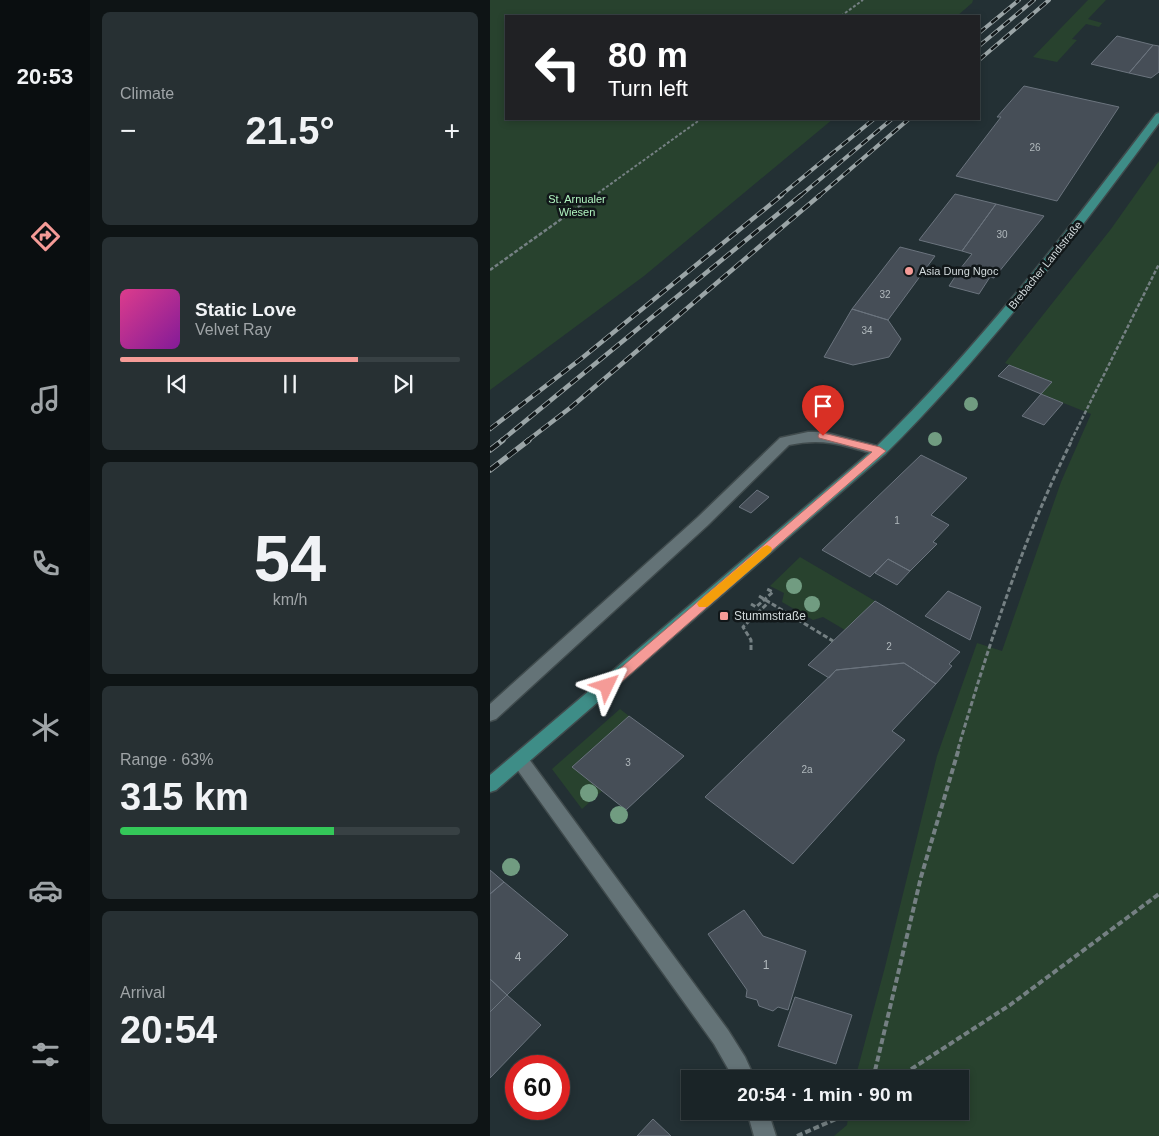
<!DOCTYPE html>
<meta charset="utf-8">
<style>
:root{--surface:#1a2427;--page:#273033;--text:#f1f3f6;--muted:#9fa4a7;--line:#384144;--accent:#f59b97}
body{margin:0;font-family:Helvetica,sans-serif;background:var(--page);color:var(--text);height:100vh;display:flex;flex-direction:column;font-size:19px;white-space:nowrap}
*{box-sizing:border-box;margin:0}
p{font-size:16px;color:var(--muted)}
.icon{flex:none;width:28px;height:28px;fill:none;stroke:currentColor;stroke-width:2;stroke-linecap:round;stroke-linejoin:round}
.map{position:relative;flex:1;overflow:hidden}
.details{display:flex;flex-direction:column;gap:12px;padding:12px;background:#0e1415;width:400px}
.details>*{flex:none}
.guide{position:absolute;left:15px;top:15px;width:475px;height:105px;border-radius:0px;box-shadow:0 2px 8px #0003,0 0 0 1px var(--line);background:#202124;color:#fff;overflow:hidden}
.speed{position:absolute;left:15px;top:1055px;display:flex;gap:10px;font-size:25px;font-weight:700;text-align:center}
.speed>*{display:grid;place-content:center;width:65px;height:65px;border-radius:50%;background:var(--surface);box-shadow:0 2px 8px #0003,0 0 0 1px var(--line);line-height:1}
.speed .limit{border:8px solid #d22;background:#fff;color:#111}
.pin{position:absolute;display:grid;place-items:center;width:42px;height:42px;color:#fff;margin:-51px -21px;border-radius:50% 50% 50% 0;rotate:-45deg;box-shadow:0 0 5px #0007}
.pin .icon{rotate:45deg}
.me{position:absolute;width:55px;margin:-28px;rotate:49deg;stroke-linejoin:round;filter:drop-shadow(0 0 4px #0008)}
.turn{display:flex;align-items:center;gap:18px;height:105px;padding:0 20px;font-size:22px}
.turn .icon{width:65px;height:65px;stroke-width:2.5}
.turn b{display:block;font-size:35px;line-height:42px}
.big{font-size:38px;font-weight:700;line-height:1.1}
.details .card{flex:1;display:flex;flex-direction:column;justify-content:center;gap:8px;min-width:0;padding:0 18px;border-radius:8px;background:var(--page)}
.details .dial{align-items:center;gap:0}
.dial b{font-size:65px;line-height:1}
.song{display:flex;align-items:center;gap:15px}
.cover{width:60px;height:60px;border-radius:8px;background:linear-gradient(135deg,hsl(330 70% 55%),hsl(290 70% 35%))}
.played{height:5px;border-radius:2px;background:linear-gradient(90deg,var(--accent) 70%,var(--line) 70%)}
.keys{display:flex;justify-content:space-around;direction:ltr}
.heat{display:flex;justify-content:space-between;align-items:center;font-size:28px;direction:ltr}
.charge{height:8px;border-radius:4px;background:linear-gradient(90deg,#34c759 63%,var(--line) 0)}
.trip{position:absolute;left:191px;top:1070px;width:288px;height:50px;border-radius:0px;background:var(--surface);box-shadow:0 2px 8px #0003,0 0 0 1px var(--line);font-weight:700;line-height:50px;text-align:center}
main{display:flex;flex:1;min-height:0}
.tabs{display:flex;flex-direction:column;width:90px;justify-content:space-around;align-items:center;background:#0a0e10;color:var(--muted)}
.tabs .icon{width:35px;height:35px}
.tabs .selected{color:var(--accent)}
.tabs b{font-size:22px;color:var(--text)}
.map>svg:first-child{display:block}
.green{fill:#28422e}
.building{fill:#464e57;stroke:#6b747e}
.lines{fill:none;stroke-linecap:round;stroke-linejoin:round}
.minor-casing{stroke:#404b4d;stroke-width:3}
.major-casing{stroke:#404b4d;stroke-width:3}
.path-far3{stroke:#758083;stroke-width:2;stroke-dasharray:3 2;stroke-linecap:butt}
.path-far2{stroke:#758083;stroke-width:2.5;stroke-dasharray:4 2;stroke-linecap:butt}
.path-far1{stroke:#758083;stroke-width:3;stroke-dasharray:5 2.5;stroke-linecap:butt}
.path{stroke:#758083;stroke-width:4;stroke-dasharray:6 3;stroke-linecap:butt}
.minor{fill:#647377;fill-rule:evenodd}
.major{fill:#3e8d87;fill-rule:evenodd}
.rail-far2-casing{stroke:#9ba5a7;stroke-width:4}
.rail-far1-casing{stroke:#9ba5a7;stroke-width:4.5}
.rail-casing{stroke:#9ba5a7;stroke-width:5.5}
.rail-far2{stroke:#111719;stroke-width:2.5;stroke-dasharray:8;stroke-linecap:butt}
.rail-far1{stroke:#111719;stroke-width:3;stroke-dasharray:9;stroke-linecap:butt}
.rail{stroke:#111719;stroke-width:4;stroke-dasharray:11;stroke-linecap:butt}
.tree{fill:#719c81}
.route{fill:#f59b97;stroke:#9f6562}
.slow{fill:#f59e0b}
.poi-dot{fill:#f59b97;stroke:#111719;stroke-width:2}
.labels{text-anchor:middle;stroke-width:5;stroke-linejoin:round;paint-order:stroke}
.number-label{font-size:10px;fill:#b0b8bc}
.far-park-label{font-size:11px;fill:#b1f4c0;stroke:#111719}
.far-street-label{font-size:11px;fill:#d3dbdd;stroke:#111719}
.far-poi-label{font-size:11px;fill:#d3dbdd;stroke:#111719;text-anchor:start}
.poi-label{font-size:12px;fill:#d3dbdd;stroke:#111719;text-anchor:start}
.near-number-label{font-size:12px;fill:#b0b8bc}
</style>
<main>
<nav class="tabs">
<b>20:53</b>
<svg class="icon selected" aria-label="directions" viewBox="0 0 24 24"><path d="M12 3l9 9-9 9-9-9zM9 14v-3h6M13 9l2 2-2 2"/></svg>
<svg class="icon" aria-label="music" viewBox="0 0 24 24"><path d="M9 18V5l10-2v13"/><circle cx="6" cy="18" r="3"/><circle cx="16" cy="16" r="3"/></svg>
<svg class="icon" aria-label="phone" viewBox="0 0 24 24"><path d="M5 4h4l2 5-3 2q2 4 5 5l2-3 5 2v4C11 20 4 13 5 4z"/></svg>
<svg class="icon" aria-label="climate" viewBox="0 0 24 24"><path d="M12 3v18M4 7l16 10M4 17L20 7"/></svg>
<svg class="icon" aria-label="car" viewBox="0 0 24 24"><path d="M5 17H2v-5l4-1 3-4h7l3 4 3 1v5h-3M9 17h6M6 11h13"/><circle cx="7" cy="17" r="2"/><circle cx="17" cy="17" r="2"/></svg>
<svg class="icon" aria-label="filters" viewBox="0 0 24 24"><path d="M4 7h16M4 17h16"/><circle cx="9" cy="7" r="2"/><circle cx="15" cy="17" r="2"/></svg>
</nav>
<section class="details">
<div class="card"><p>Climate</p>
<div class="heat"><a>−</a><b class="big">21.5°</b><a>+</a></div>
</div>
<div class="card">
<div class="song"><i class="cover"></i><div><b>Static Love</b><p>Velvet Ray</p></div></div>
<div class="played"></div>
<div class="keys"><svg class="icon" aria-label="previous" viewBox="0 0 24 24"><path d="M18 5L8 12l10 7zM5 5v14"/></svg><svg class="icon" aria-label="pause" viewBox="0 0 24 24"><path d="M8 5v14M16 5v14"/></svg><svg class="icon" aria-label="next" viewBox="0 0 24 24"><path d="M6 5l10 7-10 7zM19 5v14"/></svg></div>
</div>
<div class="card dial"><b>54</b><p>km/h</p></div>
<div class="card"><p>Range · 63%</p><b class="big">315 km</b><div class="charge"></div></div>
<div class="card"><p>Arrival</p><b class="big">20:54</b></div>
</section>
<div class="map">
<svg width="669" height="1136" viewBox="0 0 669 1136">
<rect width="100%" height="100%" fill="#233034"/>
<path class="green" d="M0,0h483l-1,3 -15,13h-451v103h327l-189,157 -154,114z
M598,0h18l-18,19 14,4 -3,4 -13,-3 -14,15 5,1 -20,22 -24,-5z
M669,161v975h-325l13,-11 2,-14h111v-32h-105l30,-112 52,-211 40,-113 25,8 59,-169 30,-68 -50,-20 11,-12 -47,-19 106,-134z
M310,557l75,44 -30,29 -22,-13 -10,3 -31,-18 2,-9 -14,-7z
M130,709l9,7 -57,51 30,24 -20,18 -30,-40z"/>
<path class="building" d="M627,36l36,9 -24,28 -38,-9z
M663,45l6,1v26l-8,6 -22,-5z
M534,86l95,21 -62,94 -101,-25 45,-59h-4z
M465,194l41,10 -34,47 -43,-11z
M506,204l48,12 -50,62 -34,-9 12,-15 -10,-3z
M410,247l35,9 -47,64 -36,-11z
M470,269l30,8 -11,17 -30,-8z
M362,309l36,11 13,19 -12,18 -36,8 -29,-8z
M519,365l43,17 -11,12 -43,-18z
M551,394l22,9 -19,22 -22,-9z
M431,455l46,23 -36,37 18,10 -16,17 4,2 -27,27 -22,-12 -18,18 -48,-27z
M267,490l12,7 -18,16 -12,-6z
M398,559l22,12 -13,14 -22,-12z
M458,591l33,16 -11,33 -45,-24z
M385,601l85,51 -11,12 3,2 -16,18 -32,-21 -68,7 -7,8 -21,-13z
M414,663l32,21 -44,47 13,9 -112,124 -88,-67 131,-127z
M139,716l55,40 -58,54 -54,-43z
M0,870l14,12 -14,12z
M14,882l64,53 -61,60 -17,-16v-85z
M254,910l19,26 43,15 -18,59 -10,-3 -5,4 -14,-5 -2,-6 -11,-3 1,-7 -39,-56z
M0,979l17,16 -17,17z
M17,995l34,30 -51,53v-66z
M305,997l57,18 -16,49 -58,-18z
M163,1119l18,17h-34z"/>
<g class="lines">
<defs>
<path id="minor" d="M318,432h15l62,16 2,3 -2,3 -5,2c-34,-10 -55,-19 -91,-11l-81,80 -212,194 -6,2v-17l208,-187 82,-79z
M30,753l6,2 202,275 17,27 10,22h-21l-20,-35 -200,-279 -3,-5 3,-5z
M257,1111h21l8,25h-22z"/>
<path id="major" d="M669,113v10c-85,115 -172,230 -274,331l-389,336 -6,2v-17l385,-327c105,-102 193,-218 281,-334z"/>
</defs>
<use href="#minor" class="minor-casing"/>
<use href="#major" class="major-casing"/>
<path class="path-far3" d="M351,16l22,-16
M104,196l107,-77"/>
<path class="path-far2" d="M0,270l105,-75
M581,441l88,-177"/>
<path class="path-far1" d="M269,596l74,45
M261,604l5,3 17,-15 -6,-3
M261,650v-10l-8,-13 26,-25
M468,749c31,-105 65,-211 114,-309"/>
<path class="path" d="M383,1079l48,-202 38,-129
M406,1079l114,-74 149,-111
M307,1136l48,-21 4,-4"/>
<use href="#minor" class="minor"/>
<use href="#major" class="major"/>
<defs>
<path id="rail-far2" d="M489,33l40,-33
M489,46l55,-46
M489,60l70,-60
M290,196l94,-77
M310,196l92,-77
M329,196l90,-77"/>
<path id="rail-far1" d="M0,429l92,-71 200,-163
M11,441l300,-246
M37,441l43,-33 250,-213"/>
<path id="rail" d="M0,450l13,-10
M0,470l39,-30"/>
</defs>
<use href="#rail-far2" class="rail-far2-casing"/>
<use href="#rail-far1" class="rail-far1-casing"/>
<use href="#rail" class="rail-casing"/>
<use href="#rail-far2" class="rail-far2"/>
<use href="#rail-far1" class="rail-far1"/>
<use href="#rail" class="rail"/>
</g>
<g class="tree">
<circle cx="481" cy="404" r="7"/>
<circle cx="445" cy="439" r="7"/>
<circle cx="304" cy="586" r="8"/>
<circle cx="322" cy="604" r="8"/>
<circle cx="99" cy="793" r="9"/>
<circle cx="129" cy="815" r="9"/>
<circle cx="21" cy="867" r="9"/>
</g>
<path class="route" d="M329,433h4l57,14 6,4 -274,239h-9l-2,-4 2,-3 269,-231 -53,-14 -1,-2z"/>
<path class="slow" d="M277,545l4,2 1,2 -1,3 -64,55h-8l-2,-3 2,-3 64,-54z"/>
<g class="poi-dot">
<circle cx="419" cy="271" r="5"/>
<rect x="229" y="611" width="10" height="10" rx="2.5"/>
</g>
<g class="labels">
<g class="number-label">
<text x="545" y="151">26</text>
<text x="512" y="238">30</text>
<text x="395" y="298">32</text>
<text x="377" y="334">34</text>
<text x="407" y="524">1</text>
<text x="399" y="650">2</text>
<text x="138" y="766">3</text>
<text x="317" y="773">2a</text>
</g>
<g class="far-park-label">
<text x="87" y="203">St. Arnualer<tspan x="87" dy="13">Wiesen</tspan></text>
</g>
<g class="far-street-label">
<text transform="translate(555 265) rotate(-51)" y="4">Brebacher Landstraße</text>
</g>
<g class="far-poi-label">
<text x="429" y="275">Asia Dung Ngoc</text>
</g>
<g class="poi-label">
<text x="244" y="620">Stummstraße</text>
</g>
<g class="near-number-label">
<text x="28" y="961">4</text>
<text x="276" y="969">1</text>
</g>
</g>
</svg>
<div class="speed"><div class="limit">60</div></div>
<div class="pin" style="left:333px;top:436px;background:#d93025"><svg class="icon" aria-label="arrive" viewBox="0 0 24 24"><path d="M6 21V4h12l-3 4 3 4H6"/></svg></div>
<svg class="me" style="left:117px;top:686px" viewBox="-20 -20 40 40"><path d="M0-17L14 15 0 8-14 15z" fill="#f59b97" stroke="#fff" stroke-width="4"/></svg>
<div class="trip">20:54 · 1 min · 90 m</div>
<div class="guide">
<div class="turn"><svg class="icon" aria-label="left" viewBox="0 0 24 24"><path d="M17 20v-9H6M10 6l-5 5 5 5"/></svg><div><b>80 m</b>Turn left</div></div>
</div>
</div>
</main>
